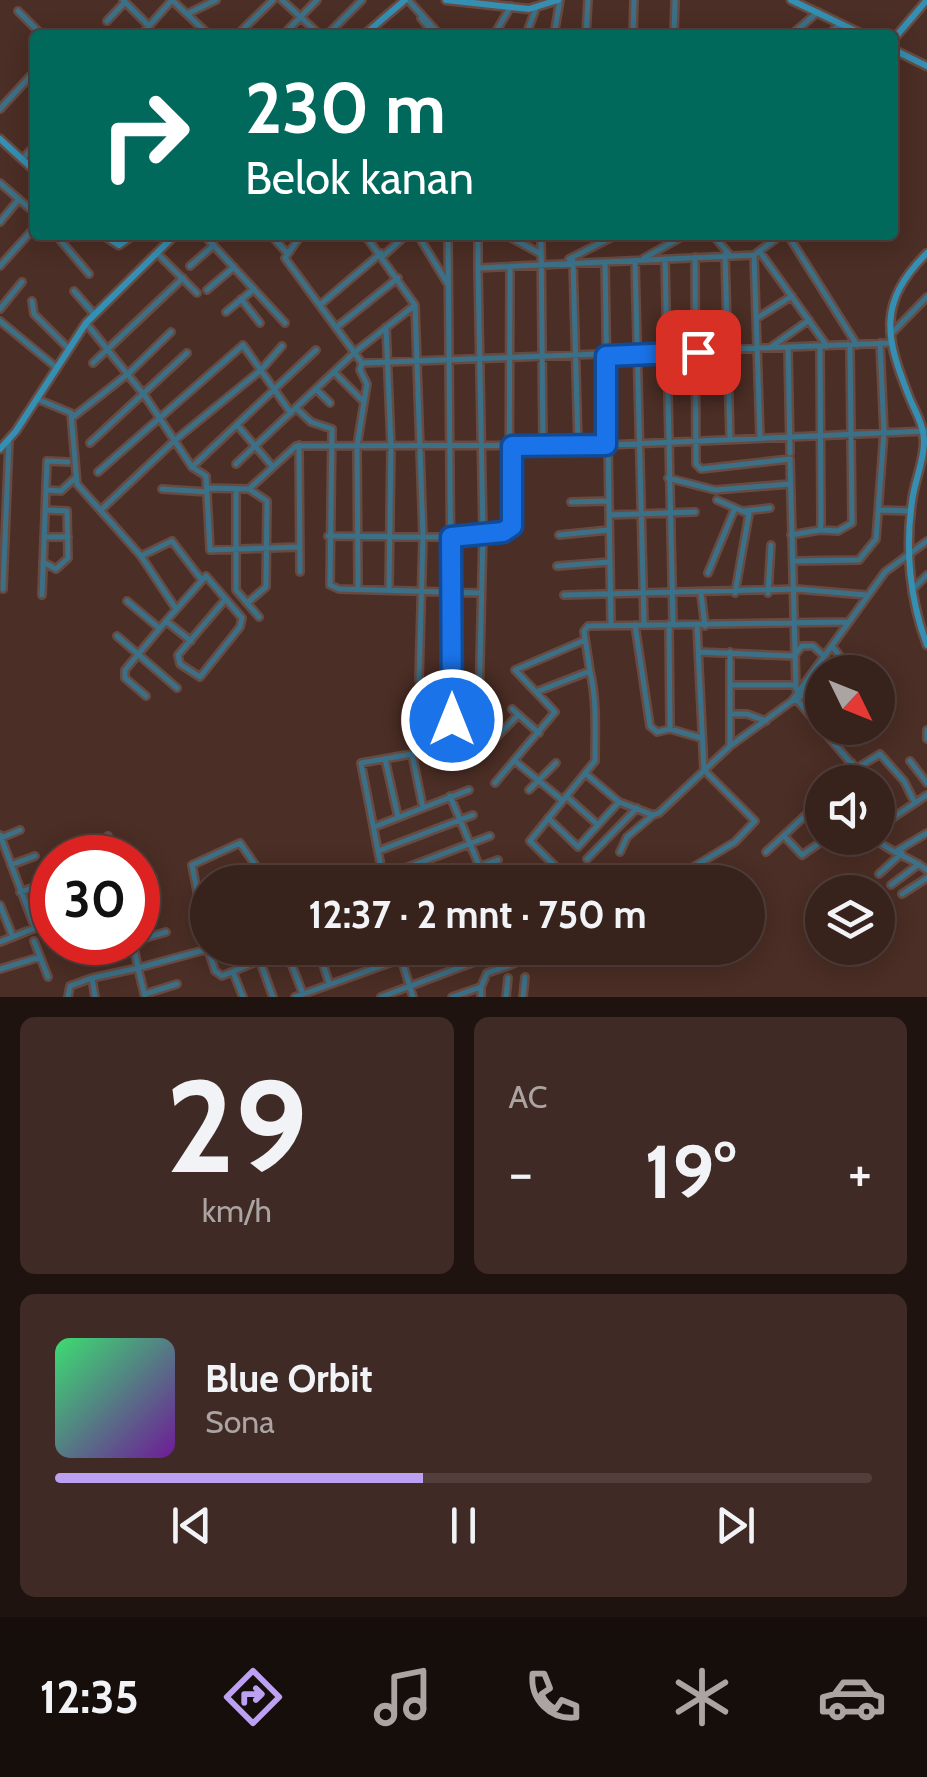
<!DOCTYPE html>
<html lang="id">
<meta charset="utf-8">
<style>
:root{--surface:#38221c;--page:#3f2a25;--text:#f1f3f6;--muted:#aba4a3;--line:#523f3b;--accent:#bca0f2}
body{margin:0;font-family:Cabin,sans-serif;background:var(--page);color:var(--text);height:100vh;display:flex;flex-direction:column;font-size:38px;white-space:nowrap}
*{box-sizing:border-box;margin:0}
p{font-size:32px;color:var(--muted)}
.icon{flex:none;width:55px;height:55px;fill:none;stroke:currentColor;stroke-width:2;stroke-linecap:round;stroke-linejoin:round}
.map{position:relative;height:997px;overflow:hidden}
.side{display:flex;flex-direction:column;gap:20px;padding:20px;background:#1f130f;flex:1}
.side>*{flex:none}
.top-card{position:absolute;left:30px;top:30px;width:868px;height:210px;border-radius:10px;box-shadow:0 5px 25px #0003,0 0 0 2px var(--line);background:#00695c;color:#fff;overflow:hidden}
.needle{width:65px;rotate:133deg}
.fabs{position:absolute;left:805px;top:655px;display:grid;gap:20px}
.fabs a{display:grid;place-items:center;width:90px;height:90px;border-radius:50%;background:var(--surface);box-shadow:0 5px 25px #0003,0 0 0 2px var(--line);font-size:50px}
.speed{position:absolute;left:30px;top:835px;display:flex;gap:20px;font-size:50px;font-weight:700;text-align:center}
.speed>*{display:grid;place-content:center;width:130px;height:130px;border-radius:50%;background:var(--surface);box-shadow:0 5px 25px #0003,0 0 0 2px var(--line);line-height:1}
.speed .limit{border:15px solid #d22;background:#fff;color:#111}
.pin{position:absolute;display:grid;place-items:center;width:85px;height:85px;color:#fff;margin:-42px;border-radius:20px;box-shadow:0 5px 15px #0006}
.me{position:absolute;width:110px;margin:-55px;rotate:0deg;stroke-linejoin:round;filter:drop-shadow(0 0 8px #0008)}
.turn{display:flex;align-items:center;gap:35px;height:210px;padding:0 50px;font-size:45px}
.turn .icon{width:130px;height:130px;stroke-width:2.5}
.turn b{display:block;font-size:70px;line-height:85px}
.big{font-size:75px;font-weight:700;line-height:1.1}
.side .tile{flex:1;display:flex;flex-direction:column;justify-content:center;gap:15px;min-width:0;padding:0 35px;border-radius:15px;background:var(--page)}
.side .dial{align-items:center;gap:0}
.dial b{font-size:130px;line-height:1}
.song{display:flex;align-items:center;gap:30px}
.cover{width:120px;height:120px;border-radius:15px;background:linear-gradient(135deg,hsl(140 70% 55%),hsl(280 70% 35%))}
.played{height:10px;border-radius:5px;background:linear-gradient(90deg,var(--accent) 45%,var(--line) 45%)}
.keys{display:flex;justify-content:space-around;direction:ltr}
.heat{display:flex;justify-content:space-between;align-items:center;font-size:55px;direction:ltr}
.side .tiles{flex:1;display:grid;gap:20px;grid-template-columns:1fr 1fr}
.tile:last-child{grid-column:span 2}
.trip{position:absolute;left:190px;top:865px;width:575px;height:100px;border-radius:50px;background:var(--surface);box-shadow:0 5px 25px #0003,0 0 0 2px var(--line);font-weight:700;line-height:100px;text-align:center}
.menu{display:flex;height:160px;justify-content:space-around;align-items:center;background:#160e0b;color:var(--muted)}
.menu .icon{width:70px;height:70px}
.menu .on{color:var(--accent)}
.menu b{font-size:45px;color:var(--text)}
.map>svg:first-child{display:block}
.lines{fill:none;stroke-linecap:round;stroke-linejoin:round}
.street-casing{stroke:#674b42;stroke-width:10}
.secondary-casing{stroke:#674b42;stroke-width:11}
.street{stroke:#3c7087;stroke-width:5}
.secondary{stroke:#348fb3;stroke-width:6}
.route-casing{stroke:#114b97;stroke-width:25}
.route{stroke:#1a73e8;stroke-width:18}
</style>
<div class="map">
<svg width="927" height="997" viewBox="0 0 927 997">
<rect width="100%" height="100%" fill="#4b2e25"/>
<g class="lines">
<defs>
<path id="street" d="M123,0l26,26
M282,0l38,35
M408,0l32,35
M18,11l24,24
M187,14l29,-14
M421,18l14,17
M107,21l18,-19
M141,35l31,-35 37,35
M237,35l36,-35
M283,35l34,-35
M327,35l35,-35
M494,35l17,-29
M526,35l10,-27
M554,35l6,-35
M586,35l2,-35
M633,35l1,-35
M674,35l1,-35
M791,35l27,-23
M828,35l13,-11
M0,109l35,-38
M22,159l13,-13
M0,183l35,30
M0,222l19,-23
M56,235l33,39
M204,235l81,88
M271,235l15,17
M365,235l50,70 8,231 -4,144
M418,235l29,48
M448,235l4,485
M478,235v33l276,-13 27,-20
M506,235l33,18
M541,235l2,211
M713,235l16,19
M788,235l69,110
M299,238l-14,20 77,105 -2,7 7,14 -10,62 1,142
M760,252l67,94
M158,254l39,39
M725,254l5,185
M754,255l6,182
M383,256l23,-21
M695,257l1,207 5,5 89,-10 6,230
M644,258l41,-23
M569,259l47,-24
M665,259l8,364
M573,261l5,185
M635,261l9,362
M605,263l6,362
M0,266l35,-39
M190,266l24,-21
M478,268l5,265 -4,172
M207,290l27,-23
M74,291l20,23
M241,299l19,24
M32,301l2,13 34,34
M321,304l60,-51
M0,309l22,-27
M226,312l28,-23
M757,318l35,-22
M0,321l57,47
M86,323l59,73 47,71 14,9 4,74 90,-3
M338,326l60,-48
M386,327l5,119 -2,143
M891,334l36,-37
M771,347l38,-27
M788,347l2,106
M93,363l90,-85
M362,363l530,-20
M334,372l28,28
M316,389l14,14
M37,399l34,14 6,71 64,72 35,53
M296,408l15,14 21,7 -2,156 9,4 142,4
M73,417l56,-44 42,-41
M238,426l35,41
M90,443l97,-90
M299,445l1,127
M236,464l119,-112 60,-47
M192,467l124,-117
M98,472l145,-127 48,68
M668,478l47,12 75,-6
M207,488l42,1 47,-43 311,-1 320,-14
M162,489l45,3
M236,489v101l11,13 19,-16 1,-86 -18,-12
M47,490l14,1 13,-12
M717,500l32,14 -14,79
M571,502l37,-1
M102,509l72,-68 87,-71 21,-24
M879,510l32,1
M743,511l27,-3
M609,515l86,-3
M820,530l18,1 14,-8 -2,-178
M559,535l50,-5
M791,535l29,-5 1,-7 -1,-175
M328,536l123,1 58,-8 1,-262
M44,537h24
M141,556l31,-15 29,38
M793,561l66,-1 17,-21 8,-107 -4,-89
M43,562l13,7 12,-11 -1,-47 -22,-1
M557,566l52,-4
M708,573l27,-65
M3,589l6,-149
M912,590l15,-15
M768,593l3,-48
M701,594l4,32
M42,595l5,-134 21,1
M564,595l232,-6 70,6
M127,601l32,27
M247,603l12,14
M166,621l40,-45 36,42 -2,9 -40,50 -20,-13 -2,-9 46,-54
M669,624l1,105 31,9
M635,625l15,101 7,6 13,-3
M117,636l60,52
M832,646l20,26
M699,652l95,4 8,-10h11l11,10
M731,685h65
M536,692l54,-21 -6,-40 4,-5 260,-4
M146,696l-21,-18v-8l41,-49 25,20
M797,700l25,-27
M792,701l5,-1 70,82
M512,709l27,24
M731,714h16l19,7
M927,730v9
M836,745l19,-17
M730,746v-94
M481,753l37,-38
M385,759l13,58
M515,761l47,39
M910,761l17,22
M857,768l23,-14 24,27 11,22 -24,16
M585,773l34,29
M539,780l17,-17
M830,782l22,-19
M495,783l60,-71 -40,-42 70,-30
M529,790l8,-8
M450,796l36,86
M566,796l31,28
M878,798l13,21 -13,13
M915,803l12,-8
M811,809l11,18
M548,818l30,29 41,-45 34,13 6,-2 71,-67 62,-45 93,-129 42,-31
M374,827l95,-37
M0,835l35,93 -35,14
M108,836l5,22
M784,836l18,19 25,-17
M1,838l19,-8
M874,838c16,15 35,18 53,32
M378,851l95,-36
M620,852l7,-15 26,-22
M766,852l56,-52
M852,852l15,-14
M895,852l32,-19
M587,859l50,-51
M11,865l24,-9
M682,874l53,-32 20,-21 -51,-51 -7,-144
M879,874l23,-21
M382,877l108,-41
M138,881l15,-4
M220,882l35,-16
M384,882l-23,-119 51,-9 11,54
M436,882l62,-22
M536,882l19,-16 -25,-25 65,-80c0,-31 2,-60 -5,-90
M891,885l28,-21
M20,892l27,-9 5,12
M902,894l25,-16
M0,905l13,32
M138,940l28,-8
M34,941l14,36
M208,947l-16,-82 48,-22 27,39
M318,948l11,35
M372,948l10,16
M100,950l27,-8
M286,950l17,44
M345,951l6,-3
M320,955l15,-6
M401,958l12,39
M260,961l13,36
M508,966l27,-12
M0,969l40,-12
M233,972l10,25
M92,978l46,-10 -5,-26
M481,987l6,-14 21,-7 -9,-18
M145,994l32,-10
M68,997l2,-11 22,-8 3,19
M145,997l-7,-29 70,-19 7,22 7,5 67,-28
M295,997l136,-49
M381,997l120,-45
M452,997l29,-10v10
M506,997l2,-19
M523,997l2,-20"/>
<path id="secondary" d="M446,0l83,9 29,-9
M791,0l73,35
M364,35l41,-35
M892,41l35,-41
M892,49l35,17
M0,139l35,32
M103,235l16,10 14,-10
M927,253c-50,50 -42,84 -17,146 6,14 14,27 14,43 0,20 -10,40 -12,60 -7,47 -2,99 15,143
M0,449l16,-18 70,-108 89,-88"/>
</defs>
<use href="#street" class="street-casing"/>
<use href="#secondary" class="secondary-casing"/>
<use href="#street" class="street"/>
<use href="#secondary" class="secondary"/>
</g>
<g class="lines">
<defs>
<path id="route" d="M452,720l-1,-183 52,-5 9,-6v-80l94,-1v-89l92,-4"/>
</defs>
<use href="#route" class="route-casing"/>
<use href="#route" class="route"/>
</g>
</svg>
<div class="fabs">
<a><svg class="needle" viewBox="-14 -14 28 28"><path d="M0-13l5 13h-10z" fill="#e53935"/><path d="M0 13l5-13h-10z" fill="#aba4a3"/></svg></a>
<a><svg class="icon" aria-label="sound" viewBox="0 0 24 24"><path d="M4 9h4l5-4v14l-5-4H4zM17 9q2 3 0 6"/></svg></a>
<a><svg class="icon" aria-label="layers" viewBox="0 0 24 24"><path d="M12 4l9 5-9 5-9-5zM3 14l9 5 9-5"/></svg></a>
</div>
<div class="speed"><div class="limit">30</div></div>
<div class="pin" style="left:698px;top:352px;background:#d93025"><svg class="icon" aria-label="arrive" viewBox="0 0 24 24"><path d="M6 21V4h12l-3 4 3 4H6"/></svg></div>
<svg class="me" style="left:452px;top:720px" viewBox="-20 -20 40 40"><circle r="17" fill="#1a73e8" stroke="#fff" stroke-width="3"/><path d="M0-11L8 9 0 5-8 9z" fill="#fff"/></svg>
<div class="trip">12:37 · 2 mnt · 750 m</div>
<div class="top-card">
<div class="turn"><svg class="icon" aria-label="right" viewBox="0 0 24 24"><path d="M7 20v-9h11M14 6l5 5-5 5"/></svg><div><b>230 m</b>Belok kanan</div></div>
</div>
</div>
<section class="side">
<div class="tiles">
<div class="tile dial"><b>29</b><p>km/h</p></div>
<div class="tile"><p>AC</p>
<div class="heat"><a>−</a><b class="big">19°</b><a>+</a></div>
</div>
<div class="tile">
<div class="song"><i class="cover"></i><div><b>Blue Orbit</b><p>Sona</p></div></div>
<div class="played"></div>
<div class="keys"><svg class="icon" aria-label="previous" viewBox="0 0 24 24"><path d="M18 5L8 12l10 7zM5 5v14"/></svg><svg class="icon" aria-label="pause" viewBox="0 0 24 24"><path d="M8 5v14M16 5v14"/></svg><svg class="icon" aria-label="next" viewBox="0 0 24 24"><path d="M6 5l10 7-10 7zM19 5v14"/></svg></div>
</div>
</div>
</section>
<nav class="menu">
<b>12:35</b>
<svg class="icon on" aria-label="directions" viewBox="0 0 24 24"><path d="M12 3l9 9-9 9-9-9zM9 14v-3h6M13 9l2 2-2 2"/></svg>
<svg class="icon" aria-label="music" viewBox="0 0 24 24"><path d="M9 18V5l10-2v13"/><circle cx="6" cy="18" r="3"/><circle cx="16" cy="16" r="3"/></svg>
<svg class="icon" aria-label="phone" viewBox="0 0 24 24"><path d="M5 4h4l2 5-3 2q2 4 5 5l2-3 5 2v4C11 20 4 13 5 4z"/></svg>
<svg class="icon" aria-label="climate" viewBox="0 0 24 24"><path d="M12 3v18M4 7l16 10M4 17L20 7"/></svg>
<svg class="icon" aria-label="car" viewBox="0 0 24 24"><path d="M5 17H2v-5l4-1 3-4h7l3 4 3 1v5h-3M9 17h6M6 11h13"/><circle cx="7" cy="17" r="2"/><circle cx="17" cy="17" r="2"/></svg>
</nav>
